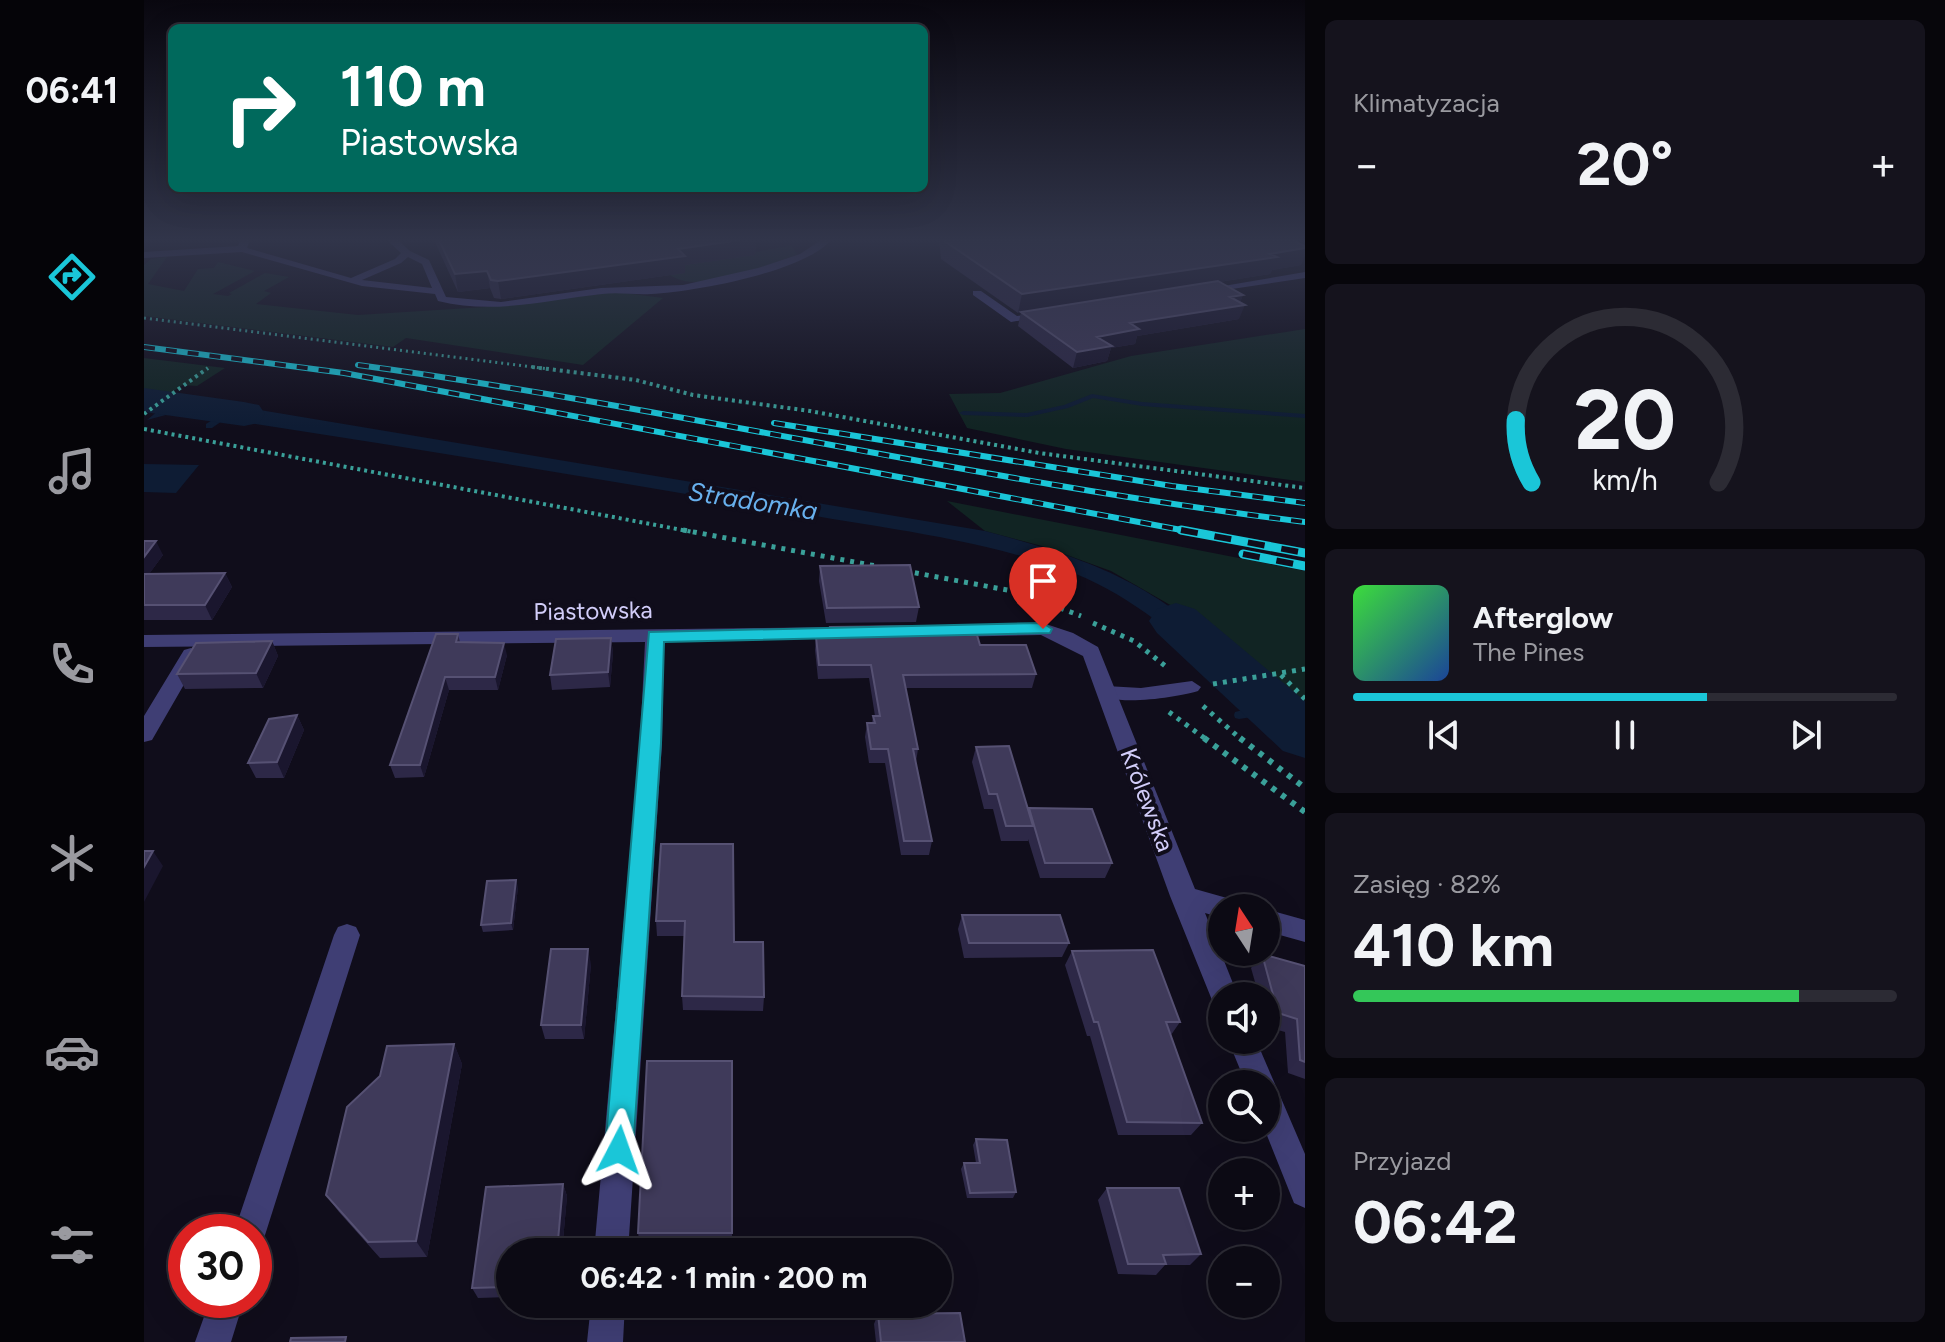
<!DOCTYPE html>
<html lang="pl">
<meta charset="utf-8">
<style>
:root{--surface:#0c0a14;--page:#15131d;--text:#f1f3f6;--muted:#9a9aa0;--line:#2c2b34;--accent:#1ac6d8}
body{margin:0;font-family:Figtree,sans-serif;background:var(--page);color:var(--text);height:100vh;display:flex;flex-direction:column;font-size:30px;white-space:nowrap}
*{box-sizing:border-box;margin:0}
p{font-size:26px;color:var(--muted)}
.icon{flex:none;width:44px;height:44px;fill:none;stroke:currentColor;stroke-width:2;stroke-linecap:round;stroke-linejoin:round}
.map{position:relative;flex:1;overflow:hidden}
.drawer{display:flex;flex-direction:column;gap:20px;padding:20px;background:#07060b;width:640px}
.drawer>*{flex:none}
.top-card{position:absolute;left:24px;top:24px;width:760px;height:168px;border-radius:12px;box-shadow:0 8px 32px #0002,0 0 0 2px var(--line);background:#00695c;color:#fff;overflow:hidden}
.needle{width:52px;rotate:348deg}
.buttons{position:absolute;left:1064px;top:894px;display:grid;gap:16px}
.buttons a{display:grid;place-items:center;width:72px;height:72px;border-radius:50%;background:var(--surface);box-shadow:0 8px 32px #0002,0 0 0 2px var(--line);font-size:40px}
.speed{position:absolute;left:24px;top:1214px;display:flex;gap:16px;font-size:40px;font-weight:700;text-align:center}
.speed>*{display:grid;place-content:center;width:104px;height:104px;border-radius:50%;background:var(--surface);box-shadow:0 8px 32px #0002,0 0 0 2px var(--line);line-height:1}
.speed .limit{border:12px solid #d22;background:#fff;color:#111}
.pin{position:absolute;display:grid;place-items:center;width:68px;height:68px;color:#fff;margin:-82px -34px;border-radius:50% 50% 50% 0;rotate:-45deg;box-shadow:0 0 8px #0007}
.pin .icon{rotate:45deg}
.me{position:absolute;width:88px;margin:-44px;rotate:4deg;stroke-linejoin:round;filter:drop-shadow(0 0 6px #0008)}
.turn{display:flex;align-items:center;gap:28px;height:168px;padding:0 40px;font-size:36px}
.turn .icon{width:104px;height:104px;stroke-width:2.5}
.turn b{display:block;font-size:56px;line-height:68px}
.big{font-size:60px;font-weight:700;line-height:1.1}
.drawer .card{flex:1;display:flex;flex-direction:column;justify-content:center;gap:12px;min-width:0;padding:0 28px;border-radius:12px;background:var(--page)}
.drawer .dial{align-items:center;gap:0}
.dial svg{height:208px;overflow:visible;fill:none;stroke:var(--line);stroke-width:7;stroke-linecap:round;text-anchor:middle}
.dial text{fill:var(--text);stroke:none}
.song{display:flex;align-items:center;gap:24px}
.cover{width:96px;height:96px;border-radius:12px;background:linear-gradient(135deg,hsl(120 70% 55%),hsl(220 70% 35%))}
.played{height:8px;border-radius:4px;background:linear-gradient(90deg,var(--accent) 65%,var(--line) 65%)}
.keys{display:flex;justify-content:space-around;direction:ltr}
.heat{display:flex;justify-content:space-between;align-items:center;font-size:44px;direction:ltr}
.charge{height:12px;border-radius:6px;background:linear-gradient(90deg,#34c759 82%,var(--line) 0)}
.trip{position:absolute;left:352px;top:1238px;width:456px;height:80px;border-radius:40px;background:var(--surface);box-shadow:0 8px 32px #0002,0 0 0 2px var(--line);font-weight:700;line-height:80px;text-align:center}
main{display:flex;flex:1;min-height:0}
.dock{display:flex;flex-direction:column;width:144px;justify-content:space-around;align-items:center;background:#050408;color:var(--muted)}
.dock .icon{width:56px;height:56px}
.dock .selected{color:var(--accent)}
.dock b{font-size:36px;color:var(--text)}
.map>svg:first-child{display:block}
.green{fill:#112423}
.water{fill:#0e1c34}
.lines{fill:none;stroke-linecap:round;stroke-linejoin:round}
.stream{fill:#0e1c34;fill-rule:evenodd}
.river{fill:#0e1c34;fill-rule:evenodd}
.path-far3{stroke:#3aa099;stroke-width:3;stroke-dasharray:2 4;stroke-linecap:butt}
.path-far2{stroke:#3aa099;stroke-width:4;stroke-dasharray:3 4;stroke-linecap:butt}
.path-far1{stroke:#3aa099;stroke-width:5;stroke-dasharray:4 6;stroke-linecap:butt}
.path{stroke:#3aa099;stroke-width:6;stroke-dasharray:5 7;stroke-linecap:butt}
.service{fill:#3f3e74;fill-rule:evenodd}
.minor{fill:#3f3e74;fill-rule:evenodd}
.rail-far1-casing{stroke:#1ac6d8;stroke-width:6}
.rail-casing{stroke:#1ac6d8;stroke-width:9}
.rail-far1{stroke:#100d1b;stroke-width:4;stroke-dasharray:11;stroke-linecap:butt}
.rail{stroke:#100d1b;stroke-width:6;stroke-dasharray:17;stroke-linecap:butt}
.wall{fill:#2d2847}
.shaded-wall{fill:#1a162e}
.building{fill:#3f3a5a;stroke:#565173;stroke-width:2}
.route{fill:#1ac6d8;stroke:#11818c;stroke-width:2}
.labels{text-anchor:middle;stroke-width:8;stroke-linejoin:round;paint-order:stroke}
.street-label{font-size:24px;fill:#d2cdf9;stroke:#100d1b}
.water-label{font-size:26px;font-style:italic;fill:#68b0ed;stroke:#100d1b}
</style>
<main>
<nav class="dock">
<b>06:41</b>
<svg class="icon selected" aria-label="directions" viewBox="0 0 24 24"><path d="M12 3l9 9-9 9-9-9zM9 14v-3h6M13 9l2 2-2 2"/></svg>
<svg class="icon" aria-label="music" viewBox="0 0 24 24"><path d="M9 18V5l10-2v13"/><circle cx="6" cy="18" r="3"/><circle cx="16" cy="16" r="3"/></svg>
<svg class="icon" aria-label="phone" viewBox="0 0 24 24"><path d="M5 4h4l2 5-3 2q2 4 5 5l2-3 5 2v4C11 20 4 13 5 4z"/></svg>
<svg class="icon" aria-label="climate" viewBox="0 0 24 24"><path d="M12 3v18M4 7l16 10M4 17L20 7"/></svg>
<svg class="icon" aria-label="car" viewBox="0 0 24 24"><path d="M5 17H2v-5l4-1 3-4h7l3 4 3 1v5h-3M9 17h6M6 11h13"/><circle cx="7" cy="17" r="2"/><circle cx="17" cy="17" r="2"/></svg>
<svg class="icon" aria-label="filters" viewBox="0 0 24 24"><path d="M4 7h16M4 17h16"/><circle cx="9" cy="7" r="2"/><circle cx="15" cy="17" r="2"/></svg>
</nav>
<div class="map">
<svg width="1161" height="1342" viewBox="0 0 1161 1342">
<rect width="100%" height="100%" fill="#100d1b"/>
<path class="green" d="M644,246h4l5,9c-32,10 -97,41 -127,20l9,-9z
M23,257l-19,27 36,7 14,-22 16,-1 4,-6 37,9 -42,23 15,2 4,-2 -3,-1 36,-20 24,4 -25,14 7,2 -15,11 102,11 127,-8 132,-15 46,6 -80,67 -177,-27 -13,9 -249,-31v-51l7,-6z
M1161,329v153l-239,-33 -99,-21 -18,-34 51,-1 131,-37z
M0,358l81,10 -28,18 -14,-1 -14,9 -25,-3z
M803,501l358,70v151l-50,-39 -43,-44 -40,-33 -61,-35 -69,-25 -57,-15z"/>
<path class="water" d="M32,396l809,135c112,30 179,55 259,143l-19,3c-46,-39 -92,-80 -149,-103 -97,-37 -205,-47 -307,-66 -197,-34 -394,-66 -592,-96l-30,8z
M0,464l55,1 -23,28 -32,-1z
M1111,683l50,39v23l-69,-59z"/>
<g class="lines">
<path class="stream" d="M948,394l50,8 163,12v4l-163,-12 -49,-8 -25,10 -41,9 -64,-2 -4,-2 4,-2 64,2 37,-8z
M84,410l7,2 -23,16h-6v-4z
M1131,706l4,1 1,3 -1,3 -40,6 -4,-1 -1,-3 1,-3 4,-1z"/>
<path class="river" d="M0,388l100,14 15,3 6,9 -6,9 -15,3 -100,-14z
M1032,603l19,6 110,92v57l-22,-7 -126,-118 -8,-12 8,-12z"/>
<path class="path-far3" d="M0,318l404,51"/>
<path class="path-far2" d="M388,367l104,13 57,15 117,16 229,42 266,35
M0,414l64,-46
M0,429l549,103"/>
<path class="path-far1" d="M539,530l193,36
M761,571l113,21 63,24
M949,623l41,18 35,28
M1137,675l24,24
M1069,684l92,-15
M1059,706l39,34
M1025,712l38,28"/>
<path class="path" d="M1060,738l101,74
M1096,738l65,50"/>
<path class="service" d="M96,240h10l-3,8 104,30 44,-19 6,-6 -14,-13h11l12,11 19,9 17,37 55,5 100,-14 82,-3 75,-17 42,-14 21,-14h10c-27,32 -138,52 -180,54 -16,1 -32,-2 -49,0 -56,6 -107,21 -164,7l-3,-7 -73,-8 -120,-34 -98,6v-6l94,-6zM264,257l14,7 10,24 -70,-8 39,-17z
M1161,272v6l-100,15 -5,-3z
M829,291h8l36,25 24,-3 5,3 -35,6 -38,-27z
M1048,681l9,6 -3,4c-19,6 -88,17 -101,1l9,-6 35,2z"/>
<path class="minor" d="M899,623l30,10 25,14 97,242 39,11 4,8h-16v10l-17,-5 33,83h-16v12l-8,-3 -44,-109 -87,-240 -42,-21 -145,3 -10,-6 10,-6z
M712,627l10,6 -3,4 -199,4 -2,102 -34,509h-34l46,-509 5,-101 -501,5v-12z
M47,648l10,7 -49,85 -8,2v-26l40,-66z
M1122,909l39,11v22l-39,-11z
M203,924l9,3 4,8 -94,297 -4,12 -8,3v-15h-20l100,-297 4,-8z
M1084,1040h28l49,114v54l-11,-5 -30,-75 2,-44h-20z
M66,1300h34l-13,42h-36z
M447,1304h34l-2,38h-36z"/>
<defs>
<path id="rail-far1" d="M0,347l200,26 848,159
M214,365c317,43 629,118 947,157
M630,423l398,63 133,17"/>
<path id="rail" d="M1037,530l124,23
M1099,554l62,12"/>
</defs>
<use href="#rail-far1" class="rail-far1-casing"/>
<use href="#rail" class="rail-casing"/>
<use href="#rail-far1" class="rail-far1"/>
<use href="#rail" class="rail"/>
</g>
<path class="wall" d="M290,240h332l-10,2 -1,13 -70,10v8l-184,26 -7,-1 -4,-10 -32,4z
M795,240h353l9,25 -29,5 -2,4 -51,8 24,13 -3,7 -1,17 -102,17 -2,8 -24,4 -4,13 -34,7 -55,-42 3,-14 -3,1 -77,-54z
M0,541l19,14 -14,19 76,-1 7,14 -20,33h-68z
M676,566l99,41 -3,15 -90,1 -7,-42z
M686,627l94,8 56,10 56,29 -4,14h-127l13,61 -2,13 16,79 -3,14h-28l-16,-92h-16l-4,-26 2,-14h5l1,-7h2l-6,-38 -51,1 -3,-29 1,-13h13z
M314,634l2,8 47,13 -9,35h-49l-25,87 -29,1 -5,-13z
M467,638l2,15 -3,34 -58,3 -2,-15z
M128,641l6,15 -15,32 -78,1 -8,-15z
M153,715l7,15 -20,48h-28l-8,-15z
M832,747l52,63 84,53 -7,15h-65l-12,-39v2h-27l-8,-32h-9l-12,-47z
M517,844l73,98 30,55 -1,14 -80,-1 -1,-14 2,-60h-27l-1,-15z
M374,887l-5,43 -30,2 -2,-7z
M818,915l107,28 -7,14 -98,1 -6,-29z
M928,951l108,71 -9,13 31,88 -11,12h-73l-28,-99h-3l-22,-71z
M1118,954l43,12v113l-17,-6 -3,-41 -18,-5 -1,-31h-7l-8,-28z
M447,964l-7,75h-39l-4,-14z
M310,1044l8,20 -35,193 -47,1 -41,-46 -13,-17z
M588,1061v183h-92l-2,-11z
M832,1139l40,53 -3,6h-46l-6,-29 3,-6h12l-3,-18z
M419,1184l4,12 -5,56h-52v45l-32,1 -6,-10z
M963,1188l94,66 -11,11h-25l-9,10 -38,-1 -20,-74z
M372,1304h33l-4,4 -26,1z
M734,1314l87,28h-89l-2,-18z"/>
<path class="shaded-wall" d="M262,240h27l-27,4z
M596,240h26l-10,2 -1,13 -70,10v8l-184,26 -3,-18 180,-32z
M1161,248v8l-4,9 -29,5 -2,4 -252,39 4,-19z
M343,271l3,17 -32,4 -3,-18z
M1099,295l-4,11 6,-1 -6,14 -102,17 -2,8 -24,4 -4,13 -34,7 4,-16 20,-15 33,-14 100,-26z
M12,541l7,14 -19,26v-24z
M81,573l7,14 -20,33 -7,-15z
M467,638l2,15 -3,34 -2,-15z
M128,641l6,15 -15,32 -7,-15z
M360,643l3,12 -9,35 -3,-13z
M301,677l4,13 -25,87 -4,-12z
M153,715l7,15 -20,48 -7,-16z
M9,851l10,15 -19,36v-35z
M372,880l2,7 -5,43 -2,-7z
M444,949l3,15 -7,75 -3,-14z
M310,1044l8,20 -35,193 -11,-16z
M419,1184l4,12 -5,56h-5z"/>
<path class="building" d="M295,240h301l-62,9 7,7 -187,25 -7,-1 -4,-9 -32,3z
M799,240h349l13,6v2l-35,6 7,3 -255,37z
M1074,281l25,14 -13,2 15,8 -115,18 9,6 -42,8 15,9 -35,6 -56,-40z
M0,541h12l-12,16z
M766,565l9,42 -92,1 -7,-42z
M81,573l-20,32h-61v-31z
M778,626l2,9h53l3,10h46l10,29 -133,1 15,74h-5l19,92h-28l-16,-92h-17l-4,-26h8l-2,-7h7l-9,-51h-52l-3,-28h16l-2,-10z
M292,634h22l-2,8 48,1 -9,34h-50l-25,88h-30z
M467,638l-3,34 -58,3 6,-36z
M128,641l-16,32 -79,1 19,-31z
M153,715l-20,47 -29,1 21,-44z
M865,746l24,80h-27l-9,-32h-8l-13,-47z
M885,808l63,1 20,54h-67z
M517,844h72l1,98h29l1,55 -82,-1 3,-75h-29z
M0,851h9l-9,16z
M372,880l-5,43 -30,2 6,-44z
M818,915h98l9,28h-100z
M407,949h37l-7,76h-40z
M1009,950l27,72h-14l36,101 -75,-1 -29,-100h-4l-22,-71z
M1118,954l43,12v96l-5,-2 -3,-41 -19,-6z
M310,1044l-38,197 -48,1 -42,-47 21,-88 33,-31 7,-30z
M503,1061h85v172h-94z
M832,1139l31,1 9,52 -46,1 -6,-30h16z
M419,1184l-6,68h-47v40l-3,-5 -35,1 14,-101z
M963,1188h72l22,66 -38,1 3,9h-38z
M816,1313l5,29h-84l-3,-28z
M202,1337l-1,5h-55l1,-4z"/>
<linearGradient id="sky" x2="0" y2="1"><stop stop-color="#09070f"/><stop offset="0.56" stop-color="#31354a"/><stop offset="1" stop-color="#31354a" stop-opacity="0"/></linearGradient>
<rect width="1161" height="428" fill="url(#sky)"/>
<path class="route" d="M899,623l9,6 -2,4 -386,9 -3,101 -28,407 -4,10 -10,4 -10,-4 -4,-10 44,-518z"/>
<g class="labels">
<g class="street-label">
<text transform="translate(449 611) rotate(-1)" y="8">Piastowska</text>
<text transform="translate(1003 800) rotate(69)" y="8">Królewska</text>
</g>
<g class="water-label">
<text transform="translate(609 501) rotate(9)" y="9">Stradomka</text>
</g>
</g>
</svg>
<div class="buttons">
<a><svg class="needle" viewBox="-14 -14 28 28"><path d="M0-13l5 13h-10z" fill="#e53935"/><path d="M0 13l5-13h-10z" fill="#9a9aa0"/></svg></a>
<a><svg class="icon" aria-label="sound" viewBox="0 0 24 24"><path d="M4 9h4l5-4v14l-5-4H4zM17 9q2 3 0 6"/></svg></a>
<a><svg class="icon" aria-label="search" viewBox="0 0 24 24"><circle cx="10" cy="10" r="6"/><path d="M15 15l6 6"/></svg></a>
<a>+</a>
<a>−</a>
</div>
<div class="speed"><div class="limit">30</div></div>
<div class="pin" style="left:899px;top:629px;background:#d93025"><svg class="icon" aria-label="arrive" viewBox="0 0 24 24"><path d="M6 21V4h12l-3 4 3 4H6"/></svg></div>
<svg class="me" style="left:475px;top:1150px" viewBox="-20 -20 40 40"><path d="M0-17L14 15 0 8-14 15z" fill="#1ac6d8" stroke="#fff" stroke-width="4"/></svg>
<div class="trip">06:42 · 1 min · 200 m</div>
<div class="top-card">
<div class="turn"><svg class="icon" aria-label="right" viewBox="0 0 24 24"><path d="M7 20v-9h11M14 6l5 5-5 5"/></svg><div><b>110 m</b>Piastowska</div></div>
</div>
</div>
<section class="drawer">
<div class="card"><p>Klimatyzacja</p>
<div class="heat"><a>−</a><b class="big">20°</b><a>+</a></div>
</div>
<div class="card dial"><svg viewBox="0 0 100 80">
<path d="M14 69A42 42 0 1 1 86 69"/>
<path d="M14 69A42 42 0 0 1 8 45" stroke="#1ac6d8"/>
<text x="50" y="56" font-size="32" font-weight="700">20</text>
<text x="50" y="72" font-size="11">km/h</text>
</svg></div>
<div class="card">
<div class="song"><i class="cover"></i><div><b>Afterglow</b><p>The Pines</p></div></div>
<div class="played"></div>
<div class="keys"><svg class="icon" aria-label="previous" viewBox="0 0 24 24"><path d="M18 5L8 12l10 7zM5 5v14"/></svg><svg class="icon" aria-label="pause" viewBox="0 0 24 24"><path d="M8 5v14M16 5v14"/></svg><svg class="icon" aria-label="next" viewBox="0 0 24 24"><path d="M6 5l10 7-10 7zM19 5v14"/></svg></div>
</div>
<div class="card"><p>Zasięg · 82%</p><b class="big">410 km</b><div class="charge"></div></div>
<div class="card"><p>Przyjazd</p><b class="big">06:42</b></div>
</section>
</main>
